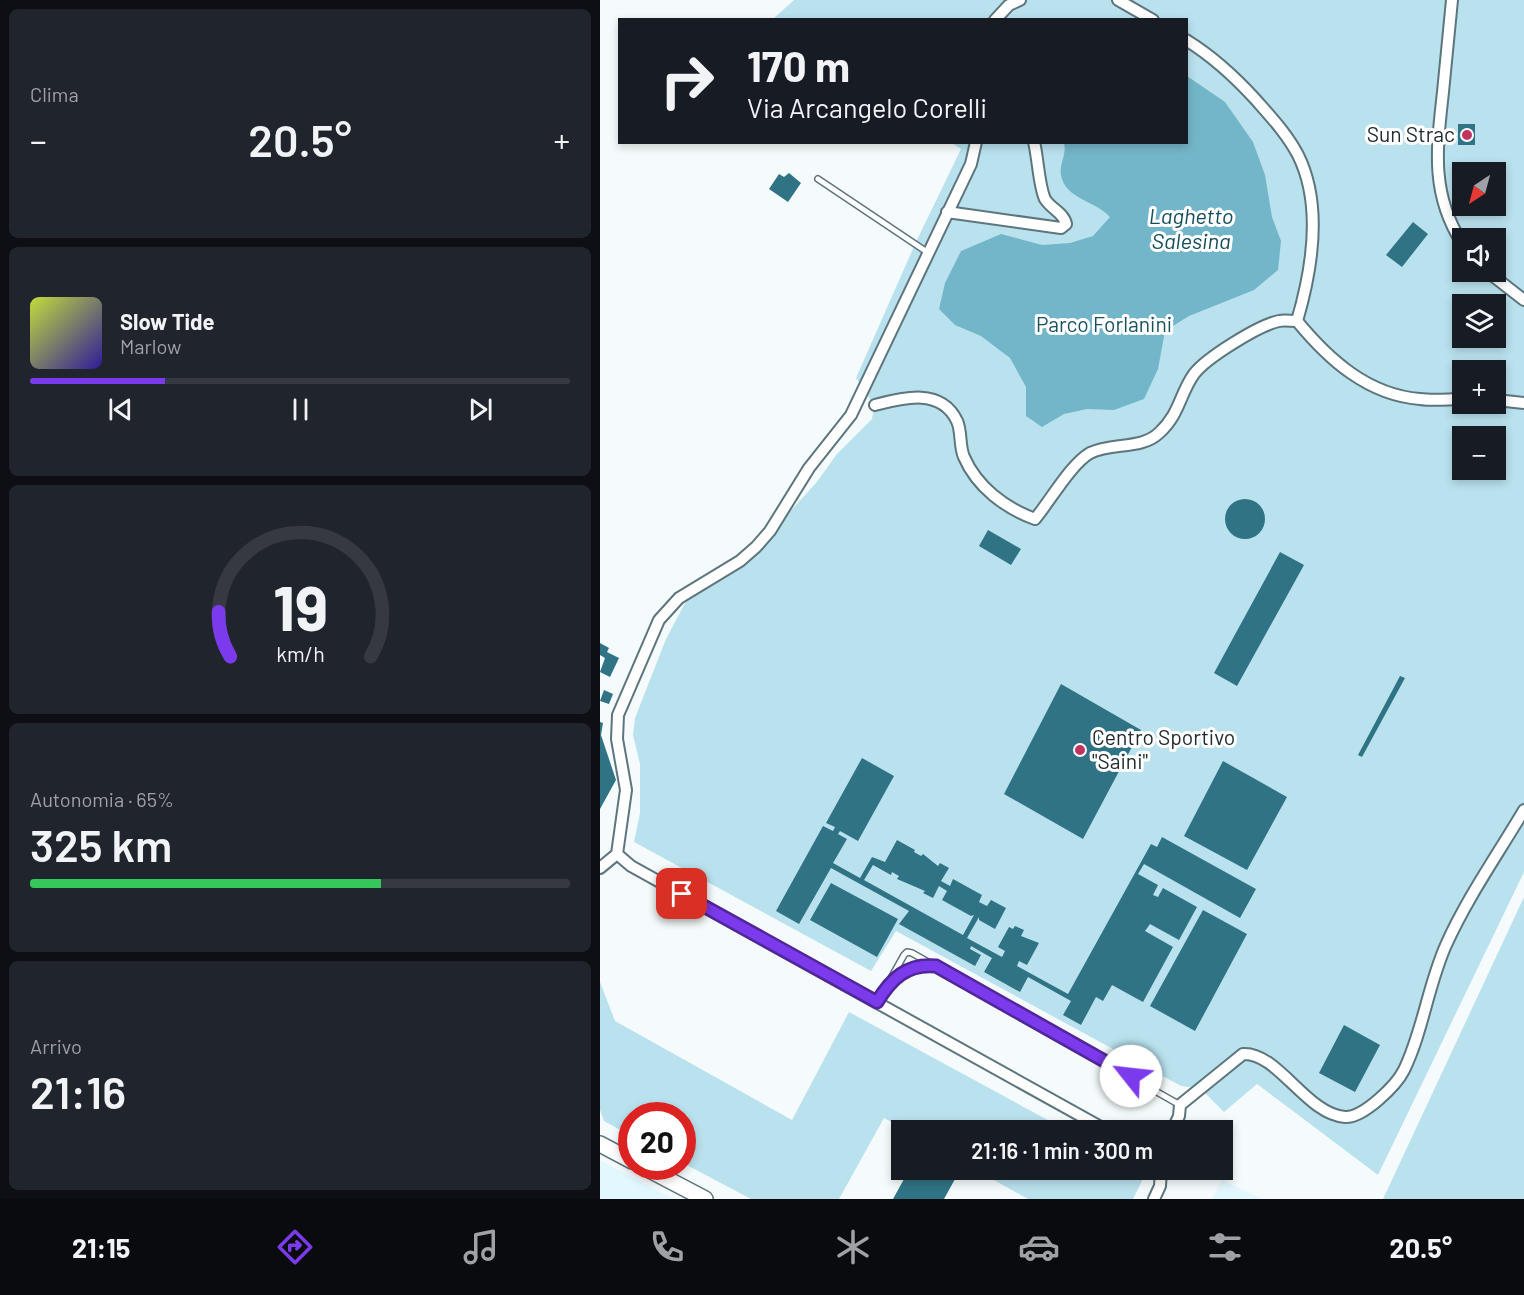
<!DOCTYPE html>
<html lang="it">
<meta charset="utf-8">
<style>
:root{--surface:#171b24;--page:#20242c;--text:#f1f3f6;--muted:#9ea1a6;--line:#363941;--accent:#7c3aed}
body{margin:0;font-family:Barlow,sans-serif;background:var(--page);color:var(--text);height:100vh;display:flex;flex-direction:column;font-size:22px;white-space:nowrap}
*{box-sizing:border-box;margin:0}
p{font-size:20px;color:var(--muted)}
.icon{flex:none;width:33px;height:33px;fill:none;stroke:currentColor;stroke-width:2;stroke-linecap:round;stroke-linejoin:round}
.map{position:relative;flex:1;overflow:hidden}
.panel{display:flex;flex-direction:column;gap:9px;padding:9px;background:#0d0f14;width:600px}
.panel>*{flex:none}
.guide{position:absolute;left:18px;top:18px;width:570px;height:126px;border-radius:0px;box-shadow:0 3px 9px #0003;background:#171b24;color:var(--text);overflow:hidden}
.needle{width:39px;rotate:216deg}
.fabs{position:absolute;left:852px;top:162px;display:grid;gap:12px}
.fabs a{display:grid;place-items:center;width:54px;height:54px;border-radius:0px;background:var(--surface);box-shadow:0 3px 9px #0003;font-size:30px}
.speed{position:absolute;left:18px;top:1102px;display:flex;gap:12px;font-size:30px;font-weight:700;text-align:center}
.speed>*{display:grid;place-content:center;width:78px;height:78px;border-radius:50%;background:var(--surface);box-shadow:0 3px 9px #0003;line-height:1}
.speed .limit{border:9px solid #d22;background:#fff;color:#111}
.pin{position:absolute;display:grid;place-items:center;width:51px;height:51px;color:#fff;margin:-26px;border-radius:12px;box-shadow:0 3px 9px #0006}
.me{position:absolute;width:66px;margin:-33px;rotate:299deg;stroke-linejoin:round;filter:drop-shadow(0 0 4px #0008)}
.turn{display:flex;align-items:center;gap:21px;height:126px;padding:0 30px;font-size:27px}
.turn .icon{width:78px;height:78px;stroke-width:2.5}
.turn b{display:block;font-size:42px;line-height:51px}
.big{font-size:45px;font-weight:600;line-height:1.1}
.panel .card{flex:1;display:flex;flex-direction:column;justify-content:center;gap:9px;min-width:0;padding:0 21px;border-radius:9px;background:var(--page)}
.panel .dial{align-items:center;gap:0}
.dial svg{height:156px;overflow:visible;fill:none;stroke:var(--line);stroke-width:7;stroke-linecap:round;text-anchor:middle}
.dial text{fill:var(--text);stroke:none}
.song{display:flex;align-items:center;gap:18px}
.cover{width:72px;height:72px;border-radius:9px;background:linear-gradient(135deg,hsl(70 70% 55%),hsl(250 70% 35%))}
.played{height:6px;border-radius:3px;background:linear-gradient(90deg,var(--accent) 25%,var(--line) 25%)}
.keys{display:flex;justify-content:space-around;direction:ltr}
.heat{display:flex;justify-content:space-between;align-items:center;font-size:33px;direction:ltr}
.charge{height:9px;border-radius:4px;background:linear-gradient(90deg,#34c759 65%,var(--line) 0)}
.trip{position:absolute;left:291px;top:1120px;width:342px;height:60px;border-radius:0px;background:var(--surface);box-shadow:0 3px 9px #0003;font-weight:600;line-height:60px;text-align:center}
.tab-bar{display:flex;height:96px;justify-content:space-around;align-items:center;background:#090b0e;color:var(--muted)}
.tab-bar .icon{width:42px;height:42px}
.tab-bar .selected{color:var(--accent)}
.tab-bar b{font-size:27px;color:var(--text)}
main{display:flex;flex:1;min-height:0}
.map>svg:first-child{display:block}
.built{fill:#e2f7fe}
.green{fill:#b9e2ee;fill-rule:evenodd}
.water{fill:#74b6c9}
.building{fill:#307385;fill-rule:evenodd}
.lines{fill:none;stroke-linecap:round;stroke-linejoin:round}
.lane-casing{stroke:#5d757d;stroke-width:8}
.street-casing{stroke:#5d757d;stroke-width:14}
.secondary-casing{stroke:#5d757d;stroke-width:18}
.lane{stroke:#fff;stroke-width:5}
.street{stroke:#fff;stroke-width:10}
.secondary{stroke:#fff;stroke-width:15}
.route-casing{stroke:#51269a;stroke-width:15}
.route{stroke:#7c3aed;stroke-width:10}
.poi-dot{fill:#c2335d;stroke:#fff;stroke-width:2}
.labels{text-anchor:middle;stroke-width:6;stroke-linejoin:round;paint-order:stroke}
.poi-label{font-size:21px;fill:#212b2e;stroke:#fff;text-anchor:end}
.park-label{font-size:21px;fill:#18505e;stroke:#fff}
.water-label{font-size:22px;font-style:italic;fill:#144d5b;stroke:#fff}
</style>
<main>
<section class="panel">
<div class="card"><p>Clima</p>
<div class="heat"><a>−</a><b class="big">20.5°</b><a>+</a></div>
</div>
<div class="card">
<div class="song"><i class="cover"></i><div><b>Slow Tide</b><p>Marlow</p></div></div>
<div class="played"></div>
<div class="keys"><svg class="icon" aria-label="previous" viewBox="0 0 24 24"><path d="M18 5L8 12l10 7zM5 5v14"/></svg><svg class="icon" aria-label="pause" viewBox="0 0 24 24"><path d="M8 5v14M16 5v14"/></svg><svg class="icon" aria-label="next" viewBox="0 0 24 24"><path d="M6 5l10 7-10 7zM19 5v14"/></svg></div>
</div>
<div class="card dial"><svg viewBox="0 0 100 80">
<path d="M14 69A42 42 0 1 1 86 69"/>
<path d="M14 69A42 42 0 0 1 8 46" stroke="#7c3aed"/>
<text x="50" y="56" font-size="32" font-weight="700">19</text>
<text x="50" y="72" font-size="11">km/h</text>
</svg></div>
<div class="card"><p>Autonomia · 65%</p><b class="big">325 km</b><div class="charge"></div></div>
<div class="card"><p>Arrivo</p><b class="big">21:16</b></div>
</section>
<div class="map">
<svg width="924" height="1199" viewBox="0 0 924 1199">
<rect width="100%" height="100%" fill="#f5fbfc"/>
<path class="built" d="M0,1160l74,39h-74z
M622,1180l40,19h-50z"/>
<path class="green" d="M194,0h730v872l-146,303 -121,-91 -33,28 -23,-23 -20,-3 -285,-155 -25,40 -237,-129 6,-29v-49l-7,-29 2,-17 31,-79 27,-51 48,-29 33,-30 42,-46 21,-29 35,-35 2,-14 -18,-27 59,-134 46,-95 -9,-6 234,-1v-122l-413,-1zM862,172h34v34h-34zM862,238h34v34h-34zM862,304h34v34h-34zM862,370h34v34h-34zM862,436h34v34h-34z
M924,897v302h-141z
M0,982l15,39 177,99 57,-108 219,119h-161l-23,-13 -45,81h-88l-68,-36 -1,-47h-50l-1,20 -27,-15 -4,-11z
M376,1170h162l4,11 -9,18h-105z"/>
<path class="water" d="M587,76l38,26 28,40 12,33 7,42 9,24 -3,29 -24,20 -65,26 -24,15 -7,38 -14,30 -30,11 -27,-1 -23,5 -22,13 -16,-11v-29l-16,-29 -29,-22 -26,-11 -16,-16 6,-26 16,-32 40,-17 41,11 28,-2 23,-7 17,-19c-14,-16 -45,-18 -49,-42 -2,-11 6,-21 3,-32l122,-1z"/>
<path class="building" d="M858,124h17v21h-17z
M189,173l12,10 -13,19 -19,-13 10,-15 5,3z
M813,222l15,12 -26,33 -16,-12z
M625 519a20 20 0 1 1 40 0a20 20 0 1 1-40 0Z
M388,530l33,19 -10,16 -32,-19z
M680,552l24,13 -67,121 -23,-13z
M0,643l9,5 -2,4 12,6 -9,19 -10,-5 5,-14 -5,-3z
M800,676l5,2 -43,79 -4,-2z
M461,684l80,46 -58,109 -79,-45z
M4,690l9,4 -4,10 -9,-3z
M0,722l3,1 -2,12 15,45 -16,29z
M262,758l32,18 -36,65 -18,-10 -2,3 9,5 -14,24 27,15 12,-21 13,5 12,-22 18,10 -1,2 7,4 2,-2 15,12 2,-3 9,5 -8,13 9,5 3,-7 29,16 -3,7 8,4 4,-6 15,8 -11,21 -16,-9v-3l-12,21 35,19 3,-6 -7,-4 11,-20 4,2 2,-3 9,4 -3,6 18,7 -12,22 -8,-4 -2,5 51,28 83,-150 6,3 5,-10 94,52 -16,29 -96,-54 -6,10 20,11 -5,10 5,2 5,-9 34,19 -18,33 -29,-16 -5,7 28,16 -30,55 -31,-17 -9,16 -7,-4 -15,28 -18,-10 8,-14 -43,-24 -8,15 -36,-20 8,-14 -21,-12 -1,3 11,6 -6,11 -76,-42 10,-13 -78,-43 -32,56 -23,-13 47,-85 10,5 2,-4 -9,-4zM273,865l18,10 1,-3 7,4 -2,3 28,12 -2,2 10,5 6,-12 8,5 -5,9 29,16 3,-1 -11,20 -99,-55z
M623,761l64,36 -40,73 -63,-34z
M231,883l67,36 -21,38 -67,-37z
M603,910l44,24 -52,97 -45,-25z
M744,1025l36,20 -25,47 -36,-19z
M309,1170h51l-16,29h-51z"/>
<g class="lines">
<defs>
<path id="lane" d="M218,179l109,73
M285,989l19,-34 3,-3 5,1 268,152
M277,1002c11,-20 28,-39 54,-36"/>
<path id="street" d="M518,0l35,20
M852,0c-3,31 -6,61 -9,92 -6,55 -13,101 19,151
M395,20l14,-15 11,-5
M586,40c26,16 50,38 70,60 15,17 31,34 42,55 25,50 14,115 -1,166
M347,212l114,16 5,-4c-2,-11 -15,-15 -21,-25 -6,-12 -7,-41 -11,-57
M888,272l36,28
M896,400l28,3
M275,405c27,-7 66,-18 82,16 5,11 2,25 7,36 13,30 41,51 71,62 15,-18 36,-55 55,-66 22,-11 51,-3 69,-20 21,-19 21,-40 35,-59 12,-16 65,-49 85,-53 5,-1 12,0 18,0 32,39 71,74 123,78 14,2 29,0 42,0
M17,854l9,-64 -9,-51 1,-24 41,-95 20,-22 61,-37 16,-14 14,-16 39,-63 42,-53 120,-251 5,-22
M17,854l14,12 477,265
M0,868l17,-14
M572,1131l7,-15 1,-11 63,-51c35,-2 63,60 102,63 18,1 51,-31 59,-47 19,-39 24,-85 42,-125 21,-47 52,-91 78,-135
M554,1199l6,-13 1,-16"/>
<path id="secondary" d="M0,1144l32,17
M44,1167l61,32"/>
</defs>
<use href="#lane" class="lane-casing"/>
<use href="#street" class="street-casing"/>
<use href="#secondary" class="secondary-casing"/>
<use href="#lane" class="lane"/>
<use href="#street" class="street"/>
<use href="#secondary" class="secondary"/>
</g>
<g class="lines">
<defs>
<path id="route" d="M82,894l195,108c14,-23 30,-39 59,-36l195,110"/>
</defs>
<use href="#route" class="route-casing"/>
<use href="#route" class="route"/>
</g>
<g class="poi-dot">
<circle cx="867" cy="135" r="6"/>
<circle cx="480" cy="750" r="6"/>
</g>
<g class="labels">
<g class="poi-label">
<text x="855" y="142">Sun Strac</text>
<text x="492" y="745" text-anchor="start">Centro Sportivo<tspan x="492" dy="24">"Saini"</tspan></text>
</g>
<g class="park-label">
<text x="504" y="332">Parco Forlanini</text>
</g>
<g class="water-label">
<text x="591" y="224">Laghetto<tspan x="591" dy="25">Salesina</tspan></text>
</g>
</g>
</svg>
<div class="fabs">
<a><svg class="needle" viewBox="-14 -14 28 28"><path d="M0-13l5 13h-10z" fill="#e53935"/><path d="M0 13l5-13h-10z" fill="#9ea1a6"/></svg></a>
<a><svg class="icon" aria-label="sound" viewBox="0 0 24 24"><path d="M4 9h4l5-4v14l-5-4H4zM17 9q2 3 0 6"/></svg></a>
<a><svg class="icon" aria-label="layers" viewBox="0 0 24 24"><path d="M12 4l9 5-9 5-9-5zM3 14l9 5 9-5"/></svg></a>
<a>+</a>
<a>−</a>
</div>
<div class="speed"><div class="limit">20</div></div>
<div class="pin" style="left:82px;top:894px;background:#d93025"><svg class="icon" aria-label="arrive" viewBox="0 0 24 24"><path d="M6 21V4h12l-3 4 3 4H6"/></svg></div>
<svg class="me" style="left:531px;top:1076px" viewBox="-20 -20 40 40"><circle r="19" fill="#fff"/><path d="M0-13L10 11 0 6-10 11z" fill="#7c3aed"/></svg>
<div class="trip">21:16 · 1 min · 300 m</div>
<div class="guide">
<div class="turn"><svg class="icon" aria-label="right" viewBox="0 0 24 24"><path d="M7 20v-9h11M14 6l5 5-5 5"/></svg><div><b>170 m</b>Via Arcangelo Corelli</div></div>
</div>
</div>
</main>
<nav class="tab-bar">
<b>21:15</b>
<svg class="icon selected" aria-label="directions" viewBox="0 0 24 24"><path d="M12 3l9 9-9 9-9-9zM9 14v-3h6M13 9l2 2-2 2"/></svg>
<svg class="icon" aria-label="music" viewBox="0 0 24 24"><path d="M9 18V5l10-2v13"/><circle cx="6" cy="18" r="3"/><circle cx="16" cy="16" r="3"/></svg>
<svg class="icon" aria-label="phone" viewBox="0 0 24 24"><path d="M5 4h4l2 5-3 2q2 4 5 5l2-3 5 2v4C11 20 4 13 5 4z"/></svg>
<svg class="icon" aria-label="climate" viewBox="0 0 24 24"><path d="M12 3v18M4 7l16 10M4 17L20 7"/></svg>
<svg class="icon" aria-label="car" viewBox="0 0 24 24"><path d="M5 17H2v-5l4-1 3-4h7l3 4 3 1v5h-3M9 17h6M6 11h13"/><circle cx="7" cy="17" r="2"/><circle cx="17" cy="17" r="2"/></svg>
<svg class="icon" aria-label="filters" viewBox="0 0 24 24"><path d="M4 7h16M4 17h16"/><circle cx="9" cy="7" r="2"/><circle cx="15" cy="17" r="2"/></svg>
<b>20.5°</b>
</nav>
